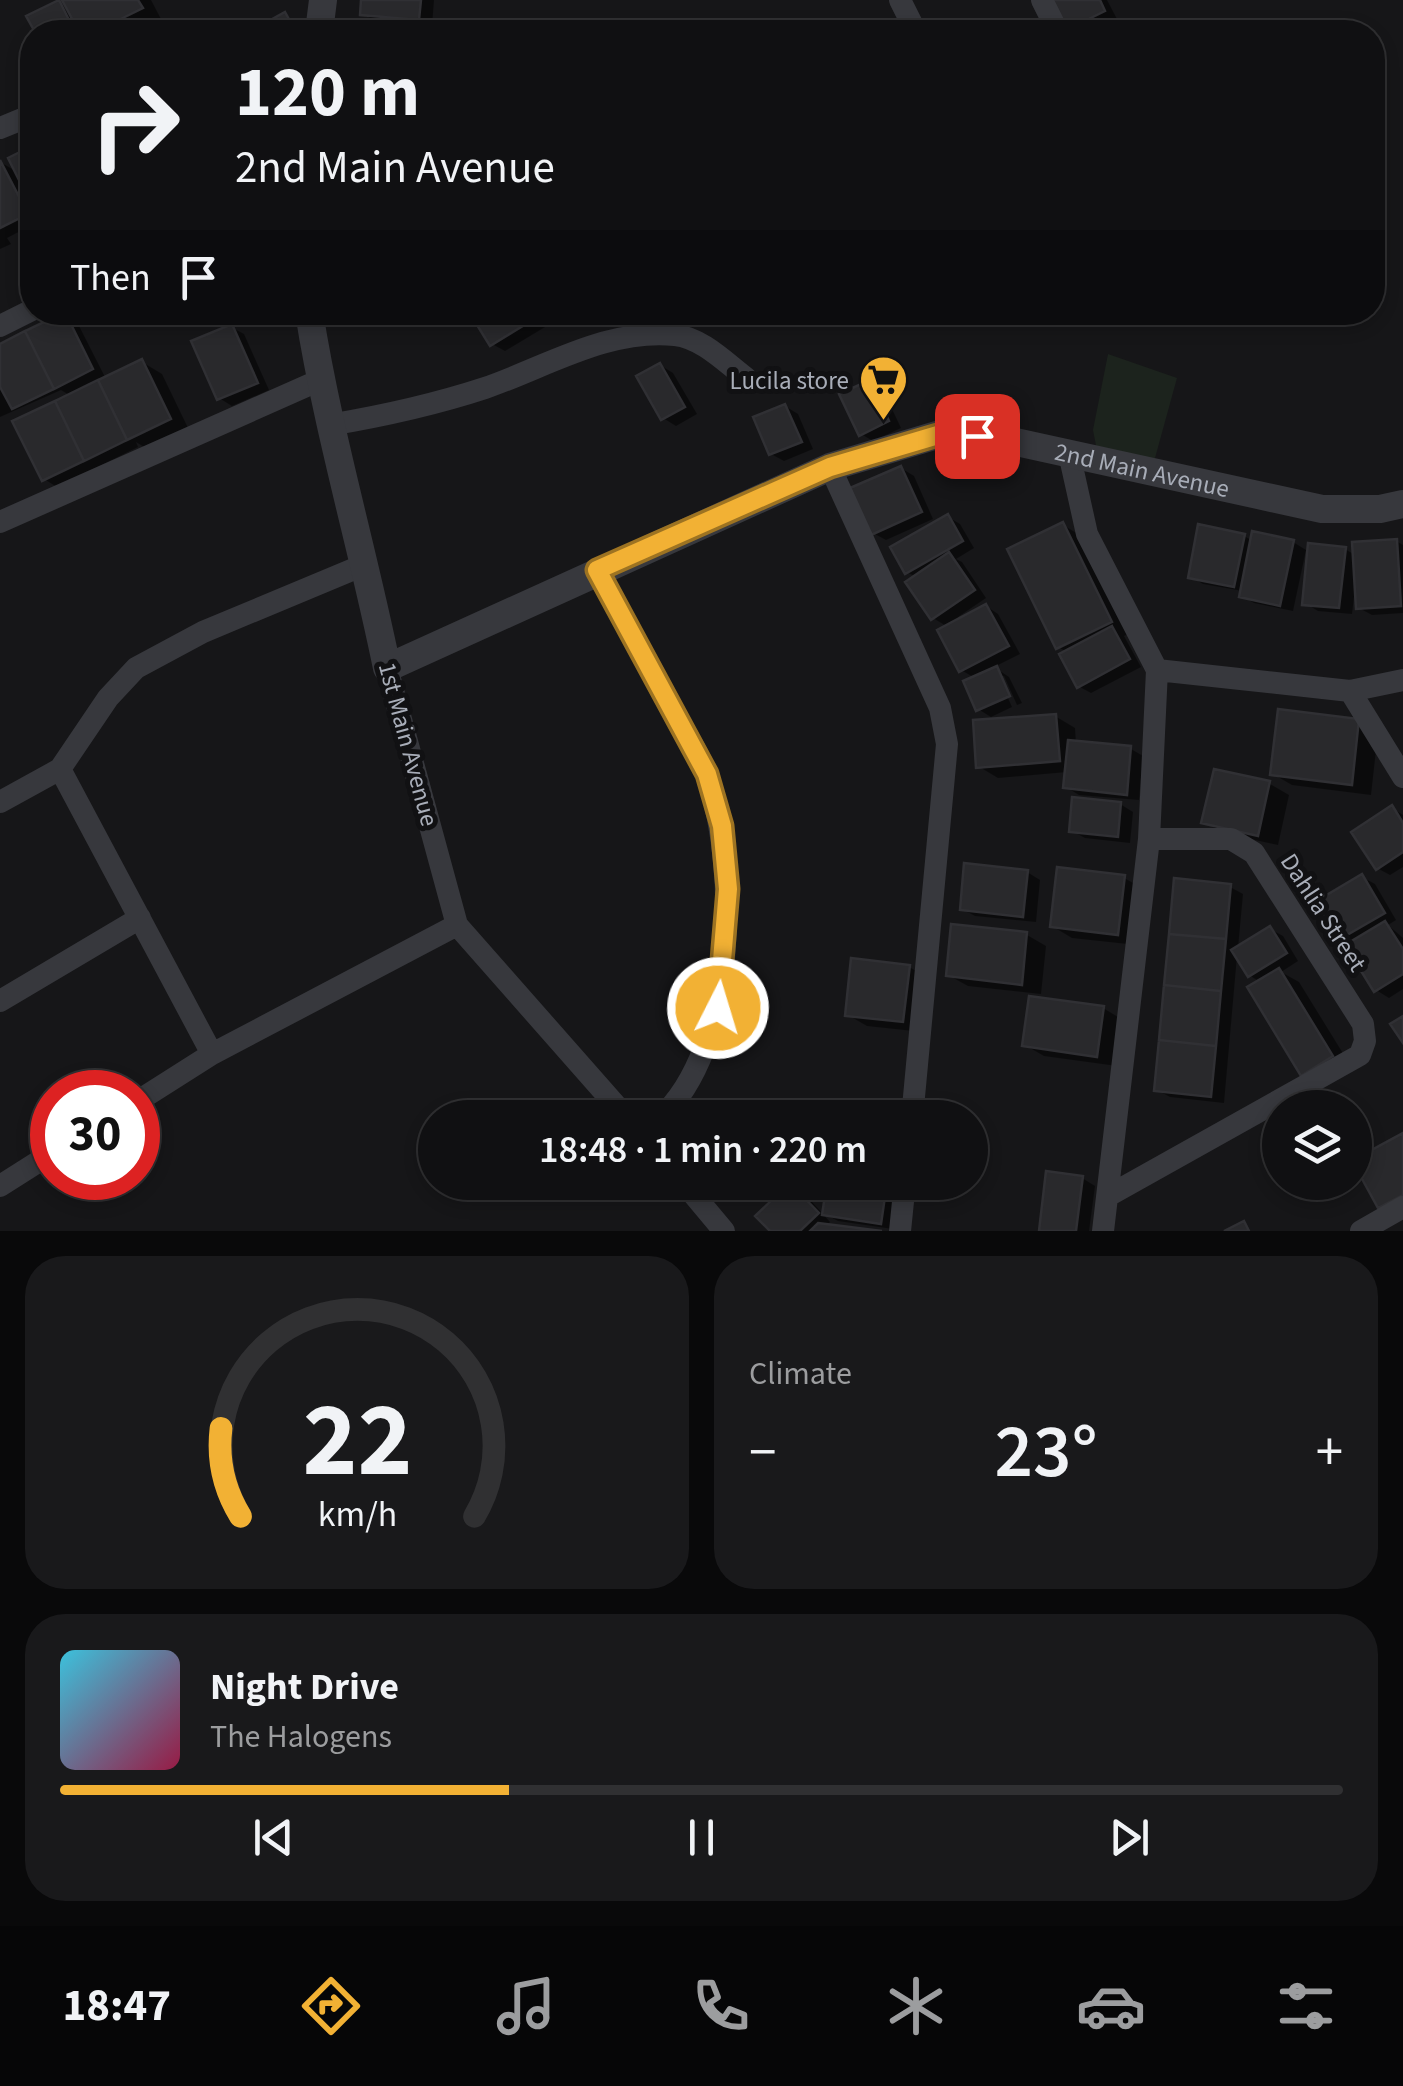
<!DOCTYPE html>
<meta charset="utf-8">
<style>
:root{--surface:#101012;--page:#19191b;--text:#f1f3f6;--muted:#9c9d9f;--line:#303032;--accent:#f2b134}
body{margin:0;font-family:"Source Sans 3",sans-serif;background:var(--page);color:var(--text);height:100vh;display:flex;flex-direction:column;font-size:38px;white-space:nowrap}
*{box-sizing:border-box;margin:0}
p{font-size:32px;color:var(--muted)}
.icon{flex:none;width:55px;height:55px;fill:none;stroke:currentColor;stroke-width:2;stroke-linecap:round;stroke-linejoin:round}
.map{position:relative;height:1231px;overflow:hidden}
.details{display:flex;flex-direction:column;gap:25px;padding:25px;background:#09090a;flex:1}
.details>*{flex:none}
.hud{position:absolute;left:20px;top:20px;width:1365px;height:305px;border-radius:40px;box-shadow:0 5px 15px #0003,0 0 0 2px var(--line);background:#101012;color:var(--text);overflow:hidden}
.buttons{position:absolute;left:1262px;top:1090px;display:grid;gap:20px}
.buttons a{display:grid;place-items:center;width:110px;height:110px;border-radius:50%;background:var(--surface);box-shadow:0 5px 15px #0003,0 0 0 2px var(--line);font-size:50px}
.speed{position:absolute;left:30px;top:1070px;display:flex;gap:20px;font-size:50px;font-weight:700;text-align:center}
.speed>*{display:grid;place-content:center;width:130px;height:130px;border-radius:50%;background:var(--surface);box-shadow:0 5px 15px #0003,0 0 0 2px var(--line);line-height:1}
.speed .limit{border:15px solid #d22;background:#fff;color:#111}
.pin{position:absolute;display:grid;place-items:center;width:85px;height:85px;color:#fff;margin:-42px;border-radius:20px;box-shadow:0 5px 15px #0006}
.me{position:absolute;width:110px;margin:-55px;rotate:5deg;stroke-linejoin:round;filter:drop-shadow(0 0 8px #0008)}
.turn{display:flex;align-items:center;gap:35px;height:210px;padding:0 50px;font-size:45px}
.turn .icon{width:130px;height:130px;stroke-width:2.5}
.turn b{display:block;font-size:70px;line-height:85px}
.then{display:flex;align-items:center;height:95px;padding:0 50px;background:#0003;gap:20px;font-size:38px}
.big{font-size:75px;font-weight:600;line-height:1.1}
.details .card{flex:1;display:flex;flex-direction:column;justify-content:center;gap:15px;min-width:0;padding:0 35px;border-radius:40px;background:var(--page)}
.details .dial{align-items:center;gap:0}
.dial svg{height:260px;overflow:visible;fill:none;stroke:var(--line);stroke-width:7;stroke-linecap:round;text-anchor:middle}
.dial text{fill:var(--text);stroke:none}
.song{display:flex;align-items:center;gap:30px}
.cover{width:120px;height:120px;border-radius:15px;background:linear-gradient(135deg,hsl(190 70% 55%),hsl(340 70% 35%))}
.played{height:10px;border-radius:5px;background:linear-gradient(90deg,var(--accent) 35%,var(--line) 35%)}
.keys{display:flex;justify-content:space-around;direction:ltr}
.heat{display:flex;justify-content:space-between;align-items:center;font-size:55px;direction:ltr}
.details .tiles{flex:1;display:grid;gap:25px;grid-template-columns:1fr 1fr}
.card:last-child{grid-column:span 2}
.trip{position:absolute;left:418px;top:1100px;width:570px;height:100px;border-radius:50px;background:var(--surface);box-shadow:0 5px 15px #0003,0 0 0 2px var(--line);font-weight:600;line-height:100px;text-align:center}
.tab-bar{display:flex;height:160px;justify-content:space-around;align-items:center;background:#060607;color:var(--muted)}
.tab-bar .icon{width:70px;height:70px}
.tab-bar .selected{color:var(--accent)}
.tab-bar b{font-size:45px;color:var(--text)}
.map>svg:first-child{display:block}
.green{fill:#1c231d}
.shadow{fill:#0007}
.building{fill:#29292c;stroke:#303034;stroke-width:2.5}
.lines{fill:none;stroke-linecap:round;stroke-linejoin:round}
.minor{stroke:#37383d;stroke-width:22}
.tertiary{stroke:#37383d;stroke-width:28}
.route-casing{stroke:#9d7322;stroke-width:25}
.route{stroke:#f2b134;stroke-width:18}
.labels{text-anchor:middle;stroke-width:10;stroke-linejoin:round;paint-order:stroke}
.poi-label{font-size:25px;fill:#a8adb8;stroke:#111113;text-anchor:end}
.street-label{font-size:25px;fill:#a8adb8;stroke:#111113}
</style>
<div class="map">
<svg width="1403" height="1231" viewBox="0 0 1403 1231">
<rect width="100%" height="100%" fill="#161618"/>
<path class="green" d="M1108,354l69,24 -25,91 -54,-13 -5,-26z"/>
<path class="shadow" d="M65,0h86l10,19 -26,13h-98l-7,-15 29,-14 11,6z
M364,0h70l-2,26 -56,-5 -13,-7z
M1052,0h55l10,19 -29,13h-17l-5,-3z
M285,15l13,8 5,9h-49z
M32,149v76l-25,13 4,6 -11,5v-87l19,11 -7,-14z
M472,312h64l9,15 -40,24 -13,-7z
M64,314l13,8 29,57 36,-17 20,12 27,56 -40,20 -13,-8 2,5 -81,40 -13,-8 27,-83 -10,-6 -61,27v-71z
M231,327l13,7 25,56 -37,16 -13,-8z
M660,365l13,8 24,41 -21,12 -13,-8z
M870,382l13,8 18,38 -28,13 -12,-7z
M785,406l13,8 15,35 -29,12 -13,-7z
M901,468l13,8 19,43 -47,21 -13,-7z
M948,517l12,7 14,24 -18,11 6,3 24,36 -28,19 2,3 26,-14 12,8 22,40 -26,13 15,10 13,26 -5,2 -13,-29h-6l14,31 -21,10 -13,-8 -3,-31 -14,-8 -13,-43 -15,-9 -17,-41 -9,-5z
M1063,525l20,12 47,96 -6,3 17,31 -50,26 -13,-7 -11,-34 -9,-5z
M1244,536l9,5 40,1 13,8 -13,61 -39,-8 -12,-7 1,-5 -40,-7 -13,-8z
M1396,541l7,4v68l-31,2 -13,-7 -1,-20h-3l-3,26 -34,-3 -13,-8 40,-54 10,6z
M1055,716l20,12 1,16 55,5 12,7 -4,44 -60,-5 -13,-8 1,-15 -69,6 -20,-12z
M1358,721l20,11 -7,63 -79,-10 -19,-11z
M1215,772l55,12 19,11 -11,50 -54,-12 -20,-11z
M1120,804l13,8 -3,31 -45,-5 -13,-7z
M1392,808l11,7v52l-13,8 -13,-7z
M1027,872l13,8 -4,42 -61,-6 -13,-7z
M1362,877l13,7 21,36 -8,5 15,13v51l-14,9 -13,-8 -28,-41 -13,-7z
M1124,878l20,11 -7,56 -65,-7 -20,-12z
M1230,887l13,7 -5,54 32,-19 13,7 15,25 -17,11 18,10 53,86 -29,17 -63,-103 -11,-7 -12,-19 -13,147 -54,-6 -13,-7z
M1027,935l19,11 -5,48 -73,-8 -20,-11z
M909,967l20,11 -6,54 -56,-6 -19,-11z
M1103,1008l20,12 -6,46 -73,-10 -19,-11z
M1082,1178l13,8 -6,45h-48z
M830,1182h51l18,11 -6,36 -55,-8 -13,-7z
M791,1186l13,7 26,29 -4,4 40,5h-93z"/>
<path class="building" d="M59,0l16,32h-40l-9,-16z
M62,0h76l5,8 -49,24h-15z
M361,0h60l-2,20 -59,-5z
M1049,0h51l5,11 -41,20z
M285,12l11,20h-47z
M32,146v60l-24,-48z
M0,160l28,54 -28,14z
M65,312l28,57 -39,20 -29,-58z
M469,312h61l4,7 -44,27z
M232,324l26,59 -41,17 -26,-59z
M25,331l29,58 -42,20 -12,-22v-43z
M142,359l29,60 -44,21 -29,-60z
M660,363l25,44 -24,13 -25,-44z
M98,380l29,60 -43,21 -29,-60z
M870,380l19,41 -30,15 -20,-42z
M55,401l29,60 -42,20 -30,-60z
M785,404l17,38 -33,13 -16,-38z
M901,466l21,46 -51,23 -21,-47z
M948,514l15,27 -58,33 -15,-27z
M1063,522l49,100 -56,27 -49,-100z
M1198,524l47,10 -11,53 -46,-9z
M1252,531l42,9 -14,66 -41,-9z
M1397,539l4,67 -45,3 -4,-67z
M1308,543l38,4 -7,61 -37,-3z
M949,552l26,38 -44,30 -26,-38z
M986,604l23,42 -50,26 -22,-42z
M1112,626l18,33 -53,29 -18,-34z
M997,666l13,30 -34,15 -13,-30z
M1278,709l81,10 -7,66 -82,-10z
M1056,714l4,47 -84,7 -3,-48z
M1068,740l63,6 -4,49 -64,-7z
M1214,769l56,12 -12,55 -57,-13z
M1072,797l49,5 -3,35 -49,-5z
M1392,805l11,18v29l-27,18 -25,-38z
M964,863l64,7 -5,47 -63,-7z
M1057,867l68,8 -7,60 -68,-8z
M1362,874l23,39 -52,30 -23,-38z
M1174,878l57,6 -5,55 -57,-5z
M1385,921l18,28v25l-29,18 -29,-47z
M951,924l76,8 -5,53 -76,-9z
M1270,926l17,27 -39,24 -17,-27z
M1169,934l57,5 -5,52 -57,-6z
M851,958l59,7 -7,57 -58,-6z
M1279,968l54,88 -32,20 -54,-89z
M1164,985l57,6 -5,55 -57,-6z
M1029,996l75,10 -7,51 -75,-11z
M1403,1016v27l-13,-19z
M1159,1040l57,6 -5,51 -57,-6z
M1403,1133v62l-25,13 -23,-42v-7z
M1046,1171l37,5 -7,55h-37z
M827,1182l60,1 -6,41 -59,-9z
M790,1183l29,30 -19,18h-30l-15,-15z
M1244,1221l5,10h-25z
M818,1223l64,8h-72z"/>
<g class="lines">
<path class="minor" d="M900,0l16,32
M1042,0l16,32
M0,128l32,-13
M0,326l32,-16
M329,425c54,-9 104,-20 156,-37 61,-21 123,-60 190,-53 27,3 50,27 71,43
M1069,453l18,81 70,136 -8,169 -46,392
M830,467l110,241 7,36 -35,374
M0,522l320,-142
M597,571c26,46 51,93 76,140 12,22 28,44 35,68 30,93 29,268 -48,339
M387,668l70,257 170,193
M1157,670l193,21 53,-11
M1350,691l53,86
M0,802l60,-33
M0,1001l140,-83
M212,1054l-152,-285 48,-71 28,-30 67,-36 163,-68
M138,1101l74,-47 245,-129
M683,1182l41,49
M0,1186l52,-33
M1108,1196l252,-141 5,-14 -2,-17 -109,-171 -23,-14h-82
M900,1231l5,-49
M1361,1231l42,-24"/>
<g class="tertiary">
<path d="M319,32l4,-32"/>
<path id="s1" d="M309,312c19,121 54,237 78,356l443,-201 117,-35 60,8 315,69h58l23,-5"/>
</g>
</g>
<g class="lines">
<defs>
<path id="route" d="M718,1008l10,-119 -6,-63 -15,-52 -110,-204 233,-103 118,-35 29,4"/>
</defs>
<use href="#route" class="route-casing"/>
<use href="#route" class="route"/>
</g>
<defs>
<symbol id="supermarket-pin" viewBox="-11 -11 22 30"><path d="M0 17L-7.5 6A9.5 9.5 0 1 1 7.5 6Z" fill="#f2b134" stroke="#111113"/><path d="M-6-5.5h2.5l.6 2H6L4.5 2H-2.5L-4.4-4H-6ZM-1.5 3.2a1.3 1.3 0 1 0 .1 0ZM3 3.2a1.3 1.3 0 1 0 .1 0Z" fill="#111"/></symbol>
</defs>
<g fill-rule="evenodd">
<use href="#supermarket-pin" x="856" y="352" width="55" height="75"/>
</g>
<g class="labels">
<g class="poi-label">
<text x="849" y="389">Lucila store</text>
</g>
<g class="street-label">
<text dy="9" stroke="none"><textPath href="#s1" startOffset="1172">2nd Main Avenue</textPath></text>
<text transform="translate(409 744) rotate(75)" y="9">1st Main Avenue</text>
<text transform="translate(1324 912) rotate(57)" y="9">Dahlia Street</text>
</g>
</g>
</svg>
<div class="buttons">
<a><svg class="icon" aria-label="layers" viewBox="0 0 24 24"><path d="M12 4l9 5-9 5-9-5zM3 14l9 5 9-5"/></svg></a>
</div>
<div class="speed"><div class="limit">30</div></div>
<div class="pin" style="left:977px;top:436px;background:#d93025"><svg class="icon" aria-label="arrive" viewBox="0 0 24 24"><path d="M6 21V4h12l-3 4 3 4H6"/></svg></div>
<svg class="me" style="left:718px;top:1008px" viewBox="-20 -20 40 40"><circle r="17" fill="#f2b134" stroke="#fff" stroke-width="3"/><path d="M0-11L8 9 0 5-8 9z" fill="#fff"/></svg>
<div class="trip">18:48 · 1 min · 220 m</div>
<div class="hud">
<div class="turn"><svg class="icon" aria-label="right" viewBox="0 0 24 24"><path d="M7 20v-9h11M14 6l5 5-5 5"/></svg><div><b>120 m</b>2nd Main Avenue</div></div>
<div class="then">Then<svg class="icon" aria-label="arrive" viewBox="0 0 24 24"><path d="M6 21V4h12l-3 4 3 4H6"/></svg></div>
</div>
</div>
<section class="details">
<div class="tiles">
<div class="card dial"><svg viewBox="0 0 100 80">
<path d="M14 69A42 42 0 1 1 86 69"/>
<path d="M14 69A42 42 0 0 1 8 42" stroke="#f2b134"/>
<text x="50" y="56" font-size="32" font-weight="700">22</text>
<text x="50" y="72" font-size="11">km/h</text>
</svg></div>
<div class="card"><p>Climate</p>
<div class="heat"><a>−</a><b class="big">23°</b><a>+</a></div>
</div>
<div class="card">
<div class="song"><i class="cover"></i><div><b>Night Drive</b><p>The Halogens</p></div></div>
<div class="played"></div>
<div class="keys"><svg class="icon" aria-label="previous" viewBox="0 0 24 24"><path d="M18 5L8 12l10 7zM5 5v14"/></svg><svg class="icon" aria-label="pause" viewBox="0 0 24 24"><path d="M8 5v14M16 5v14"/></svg><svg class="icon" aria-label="next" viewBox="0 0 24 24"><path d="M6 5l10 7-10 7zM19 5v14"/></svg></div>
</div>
</div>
</section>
<nav class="tab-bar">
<b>18:47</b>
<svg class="icon selected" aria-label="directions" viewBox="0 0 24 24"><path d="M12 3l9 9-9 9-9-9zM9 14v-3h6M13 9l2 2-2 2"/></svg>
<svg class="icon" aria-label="music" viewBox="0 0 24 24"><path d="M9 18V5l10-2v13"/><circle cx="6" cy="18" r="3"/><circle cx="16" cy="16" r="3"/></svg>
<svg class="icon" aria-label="phone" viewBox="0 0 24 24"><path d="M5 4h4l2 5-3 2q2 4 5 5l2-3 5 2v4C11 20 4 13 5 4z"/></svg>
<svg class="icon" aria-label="climate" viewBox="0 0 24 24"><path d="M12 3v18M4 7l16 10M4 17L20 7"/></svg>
<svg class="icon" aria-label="car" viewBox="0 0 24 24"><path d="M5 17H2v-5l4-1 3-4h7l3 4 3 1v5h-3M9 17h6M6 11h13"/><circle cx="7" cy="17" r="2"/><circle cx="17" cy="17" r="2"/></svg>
<svg class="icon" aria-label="filters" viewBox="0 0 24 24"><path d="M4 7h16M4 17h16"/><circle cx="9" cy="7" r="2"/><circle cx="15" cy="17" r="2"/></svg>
</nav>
